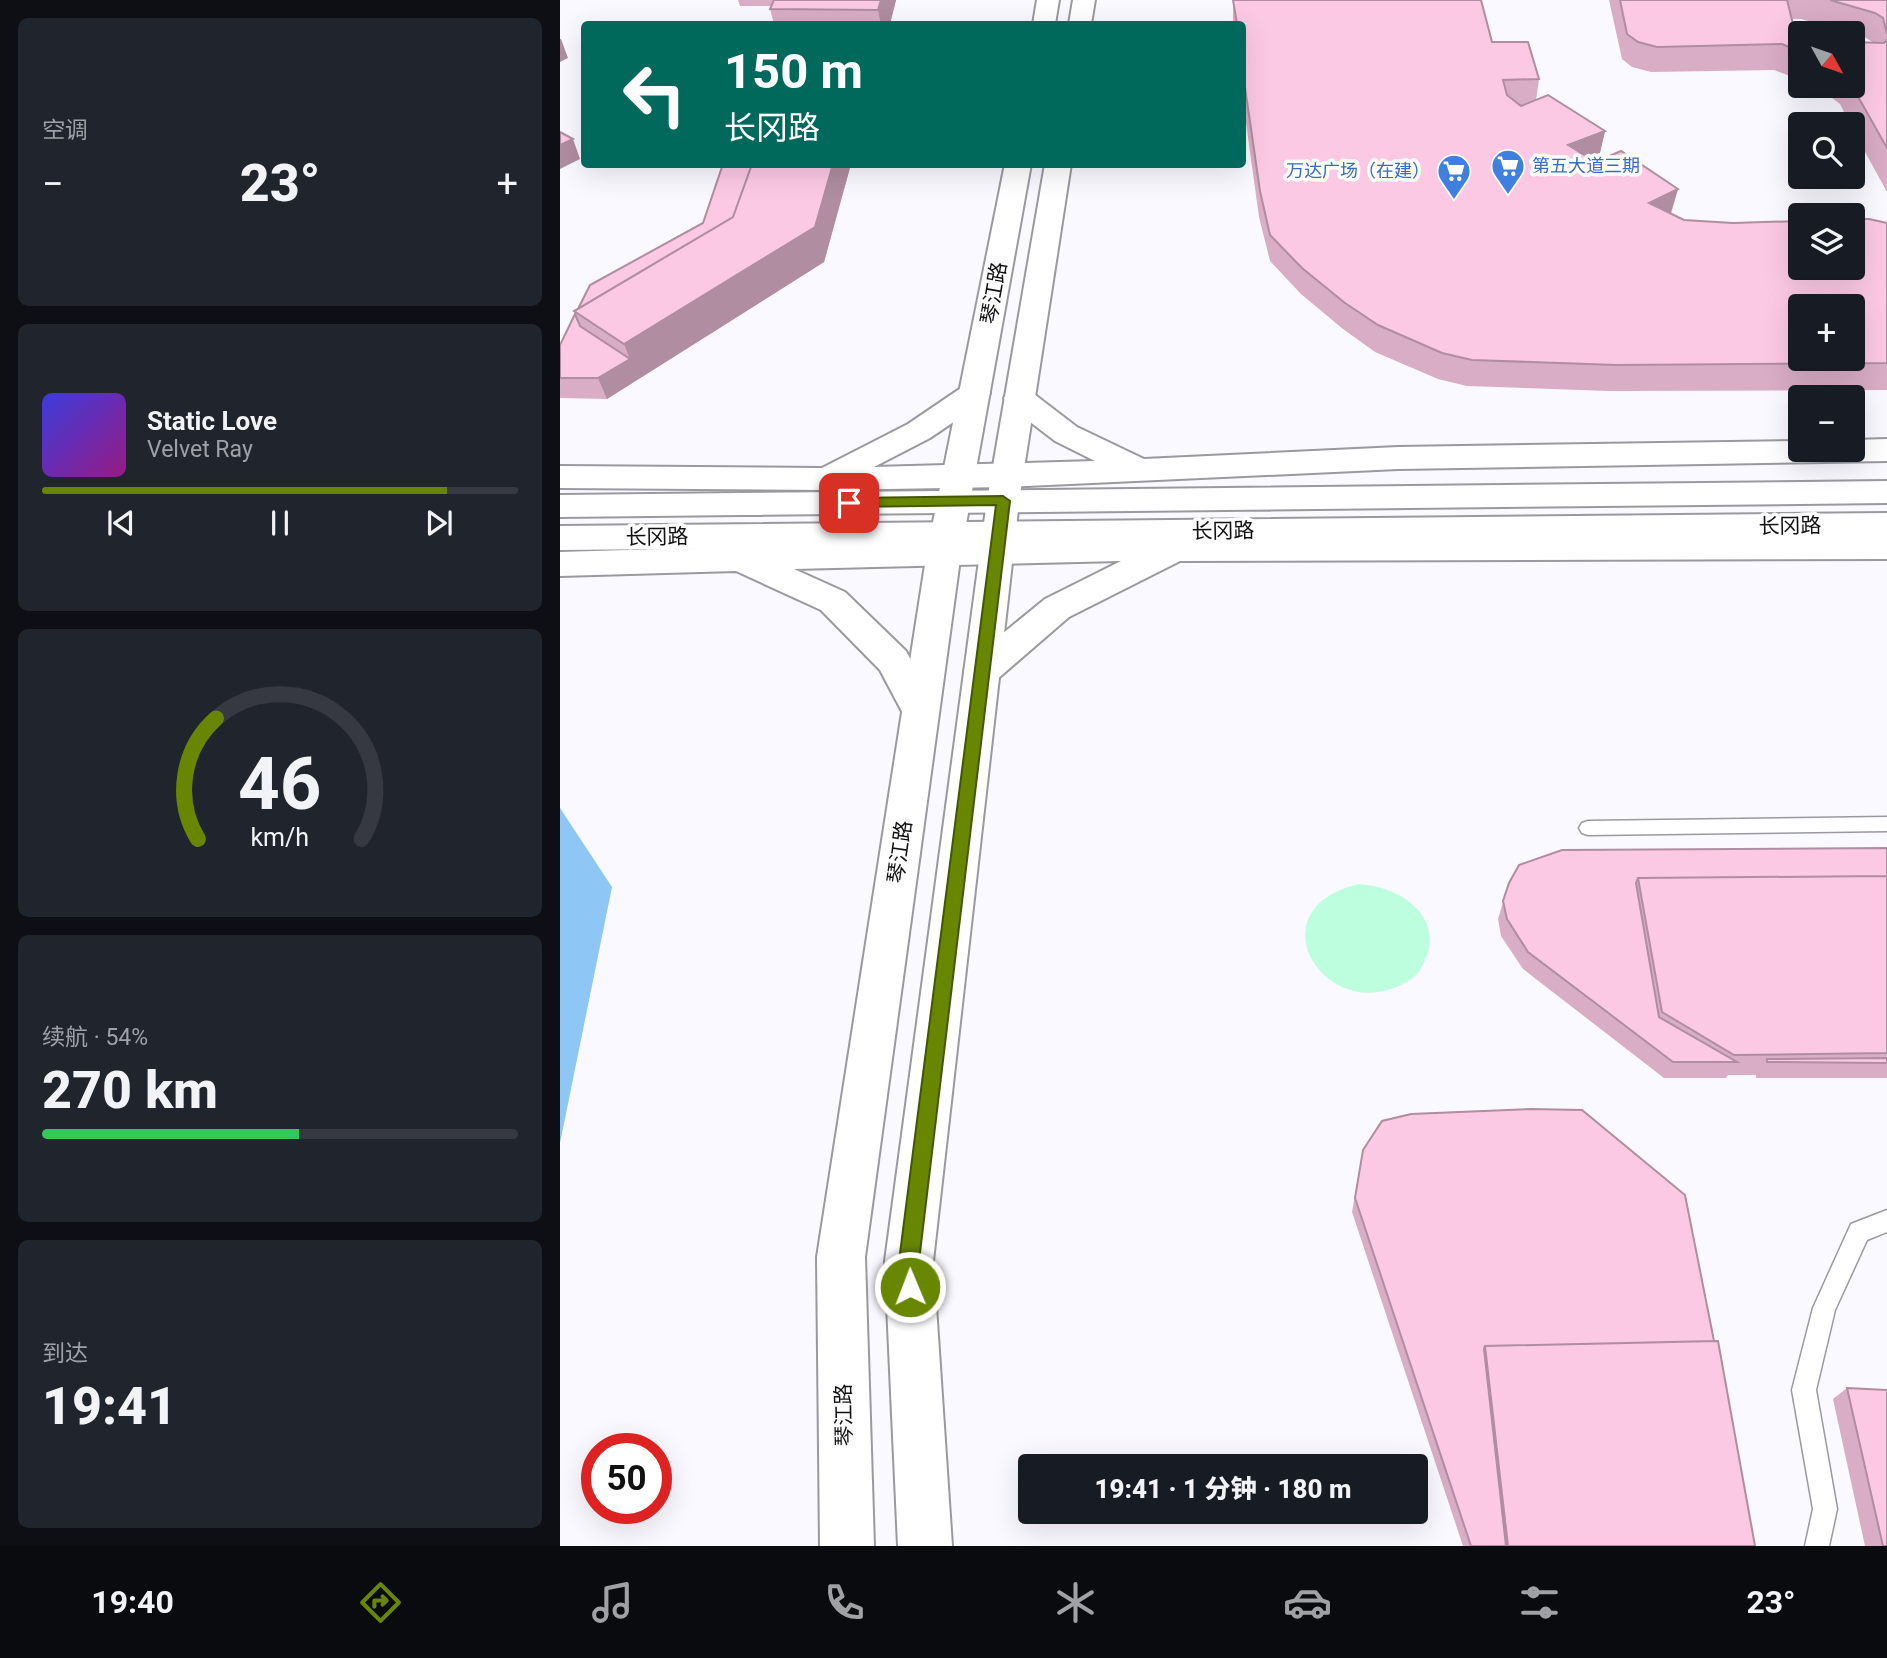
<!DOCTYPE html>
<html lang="zh">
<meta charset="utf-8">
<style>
:root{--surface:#171b24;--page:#20242c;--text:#f1f3f6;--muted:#9ea1a6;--line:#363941;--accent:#688600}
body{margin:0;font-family:Roboto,"Noto Sans SC",sans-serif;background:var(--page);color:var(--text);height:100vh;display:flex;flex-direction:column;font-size:26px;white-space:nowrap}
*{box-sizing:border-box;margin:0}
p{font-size:23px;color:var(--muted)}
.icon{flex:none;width:38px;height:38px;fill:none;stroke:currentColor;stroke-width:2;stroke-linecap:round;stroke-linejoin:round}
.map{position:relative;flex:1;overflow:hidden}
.sheet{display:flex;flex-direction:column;gap:18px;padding:18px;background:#0d0f14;width:560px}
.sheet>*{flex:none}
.hud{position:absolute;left:21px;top:21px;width:665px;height:147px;border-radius:7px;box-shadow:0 7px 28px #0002;background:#00695c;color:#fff;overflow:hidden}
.needle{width:46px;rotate:130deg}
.buttons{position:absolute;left:1228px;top:21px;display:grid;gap:14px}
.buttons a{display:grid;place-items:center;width:77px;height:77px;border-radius:7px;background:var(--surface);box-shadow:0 7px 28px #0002;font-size:35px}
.speed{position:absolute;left:21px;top:1433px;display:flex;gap:14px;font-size:35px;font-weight:700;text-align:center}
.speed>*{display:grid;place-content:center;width:91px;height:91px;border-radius:50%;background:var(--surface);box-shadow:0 7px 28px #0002;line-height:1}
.speed .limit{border:10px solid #d22;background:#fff;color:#111}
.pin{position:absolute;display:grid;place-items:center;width:60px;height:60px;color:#fff;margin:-30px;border-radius:14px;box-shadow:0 4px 10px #0006}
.me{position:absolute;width:77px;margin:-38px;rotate:359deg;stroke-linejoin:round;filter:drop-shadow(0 0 5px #0008)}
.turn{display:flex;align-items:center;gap:24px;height:147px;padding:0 28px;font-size:32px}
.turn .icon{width:91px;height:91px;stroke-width:2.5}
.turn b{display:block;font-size:49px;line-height:60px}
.big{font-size:52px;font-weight:800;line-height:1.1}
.sheet .tile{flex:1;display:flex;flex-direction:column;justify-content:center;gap:10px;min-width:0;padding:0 24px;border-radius:10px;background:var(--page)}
.sheet .dial{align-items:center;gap:0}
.dial svg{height:182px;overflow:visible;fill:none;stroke:var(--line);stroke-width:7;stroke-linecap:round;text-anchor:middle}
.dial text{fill:var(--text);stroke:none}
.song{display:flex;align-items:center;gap:21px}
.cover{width:84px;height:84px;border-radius:10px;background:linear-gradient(135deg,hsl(240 70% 55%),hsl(310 70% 35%))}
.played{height:7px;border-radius:4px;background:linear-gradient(90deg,var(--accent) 85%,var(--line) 85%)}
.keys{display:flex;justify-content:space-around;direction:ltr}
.heat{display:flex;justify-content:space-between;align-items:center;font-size:38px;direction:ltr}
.charge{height:10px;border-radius:5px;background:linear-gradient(90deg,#34c759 54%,var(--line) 0)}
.trip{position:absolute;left:458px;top:1454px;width:410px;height:70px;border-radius:7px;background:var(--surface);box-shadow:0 7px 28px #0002;font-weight:800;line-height:70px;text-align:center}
.tab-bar{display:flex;height:112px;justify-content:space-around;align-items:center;background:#090b0e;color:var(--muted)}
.tab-bar .icon{width:49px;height:49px}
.tab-bar .current{color:var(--accent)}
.tab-bar b{font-size:32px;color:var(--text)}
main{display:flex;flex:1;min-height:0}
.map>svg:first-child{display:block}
.green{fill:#bcfedd}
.water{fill:#8ec6f5}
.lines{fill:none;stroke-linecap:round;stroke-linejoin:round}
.service-casing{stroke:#9a999f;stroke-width:3}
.tertiary-casing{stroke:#9a999f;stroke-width:4}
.secondary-casing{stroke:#9a999f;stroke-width:4}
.primary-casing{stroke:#9a999f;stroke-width:4}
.service{fill:#fff;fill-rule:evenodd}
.tertiary{fill:#fff;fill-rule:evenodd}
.secondary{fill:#fff;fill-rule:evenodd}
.primary{fill:#fff;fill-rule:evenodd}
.wall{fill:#d9adc5}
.shaded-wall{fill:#b08da0}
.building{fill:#fcc9e5;stroke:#b08da0;stroke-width:2;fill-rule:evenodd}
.route{fill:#688600;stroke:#445700;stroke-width:2}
.labels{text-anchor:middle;stroke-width:7;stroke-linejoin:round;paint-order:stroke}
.far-shop-label{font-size:18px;fill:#366cbe;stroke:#fff;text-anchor:start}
.street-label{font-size:21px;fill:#101012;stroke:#fff}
</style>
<main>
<section class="sheet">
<div class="tile"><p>空调</p>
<div class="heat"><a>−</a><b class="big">23°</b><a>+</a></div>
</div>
<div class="tile">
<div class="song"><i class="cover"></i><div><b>Static Love</b><p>Velvet Ray</p></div></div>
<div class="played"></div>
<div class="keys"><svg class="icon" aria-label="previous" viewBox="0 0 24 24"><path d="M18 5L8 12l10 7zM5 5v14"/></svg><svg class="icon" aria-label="pause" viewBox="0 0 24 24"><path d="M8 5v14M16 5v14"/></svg><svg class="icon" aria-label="next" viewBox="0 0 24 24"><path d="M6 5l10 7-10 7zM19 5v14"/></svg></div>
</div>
<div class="tile dial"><svg viewBox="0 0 100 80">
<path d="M14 69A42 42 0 1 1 86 69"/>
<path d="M14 69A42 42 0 0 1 22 16" stroke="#688600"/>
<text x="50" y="56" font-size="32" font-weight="700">46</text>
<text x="50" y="72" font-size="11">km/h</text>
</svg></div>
<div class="tile"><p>续航 · 54%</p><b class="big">270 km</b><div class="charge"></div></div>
<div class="tile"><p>到达</p><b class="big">19:41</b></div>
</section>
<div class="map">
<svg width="1327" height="1546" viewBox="0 0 1327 1546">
<rect width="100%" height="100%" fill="#faf9ff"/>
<path class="green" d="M799,884c45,3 90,36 62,84 -6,11 -18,17 -30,21 -74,25 -133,-82 -32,-105z"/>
<path class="water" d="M0,808l52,79 -52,256z"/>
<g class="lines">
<defs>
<path id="service" d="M1327,817v14l-299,4 -6,-2 -3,-5 3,-5 6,-2z
M1327,1210v22l-20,8 -32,70 -19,80 21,119 -8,37h-24l8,-37 -21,-119 21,-82 38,-84z"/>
<path id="tertiary" d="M415,383l11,3 4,7 -4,7 -56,38 -56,29 221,-6 -40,-20 -47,-36 -4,-7 4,-7 11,-3 11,3 47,36 67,32 254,-12 403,-6v9h52v-10l34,-1v22l-489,8 -391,18 -181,3 -266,-2v-22l262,2 86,-44 56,-38z
M1327,535v24l-707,2 -111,56 -74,64 -13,4 -13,-4 -5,-10 5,-10 76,-62 76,-38 -327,8 51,23 61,59 33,60 -6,10 -13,4 -13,-4 -27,-51 -59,-60 -85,-39 -176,5v-24l506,-15z"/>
<path id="secondary" d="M477,0h22l-4,24h-22z
M513,0h22l-4,24h-22z
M445,164h26l-70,388 -96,705 9,289h-54l-3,-289 110,-705z
M485,164h26l-52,337 -86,760 19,285h-54l-13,-285 102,-760z"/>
<path id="primary" d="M1327,481v22l-1327,14v-22z
M1327,513v24l-1327,13v-24z"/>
</defs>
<use href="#service" class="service-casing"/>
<use href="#tertiary" class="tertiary-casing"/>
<use href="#secondary" class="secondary-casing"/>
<use href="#primary" class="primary-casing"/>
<use href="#service" class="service"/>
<use href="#tertiary" class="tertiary"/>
<use href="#secondary" class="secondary"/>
<use href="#primary" class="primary"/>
</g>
<path class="wall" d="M178,0h158l-6,24h-116l-4,-15 2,-3h-32z
M673,0l259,42 47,37 -3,21 69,31 -6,26 -7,3 4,2 82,27 -7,25 13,6 49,3h154v167l-278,1 -142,-5 -29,-7 -63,-27 -32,-23 -42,-35 -31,-33 -11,-44 -17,-123v-70h-9z
M1049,0h278v192l-34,-62v-6h-3l-10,-20 -21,-16 -4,-2h38l21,-43 -8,-5 -13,-5 -52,-14h-9l3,13 4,5 2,1v42l-27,-10 -123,2 -19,-5 -10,-8z
M163,164h128l-27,98 -217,137 -47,-1v-53l15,-31 -1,-3 129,-88z
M1327,848v230h-131v-3h-28l-2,3h-62l-141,-109 -22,-33 -3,-17 11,-36z
M803,1150l392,396h-292l-111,-334z
M1287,1388l40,158h-22l-32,-147z"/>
<path class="shaded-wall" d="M321,0h15l-6,24h-9l-3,-14z
M0,39h1l7,19 -8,4z
M1045,131l-6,26 -36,14 5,-26z
M13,139l7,20 -20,10v-24z
M273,164h18l-27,98 -217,137 -9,-21 32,-19 -6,-15z
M1118,189l-8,26 -21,-12z"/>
<path class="building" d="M214,0h107l-3,10 -108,-1z
M673,0h248l11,42h36l11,37 -36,1 4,15 14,11 27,-11 57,36 -37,14 28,17 25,-11 57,38 -29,14 35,17 49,3 68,-2v47h52v-49h16l18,4v140l-271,2 -144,-5 -30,-7 -64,-28 -33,-22 -43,-35 -32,-33 -10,-44 -18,-124v-43h-5zM1241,306h52v53h-52z
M1060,0h167l8,32 4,5 2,1v14l-19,-8 -125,3 -19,-5 -11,-8z
M1270,0h57v34l-4,-16 -8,-5z
M1327,40v108l-35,-62 1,-44 31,1z
M0,132l13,7 -13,6z
M163,164h29l-19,53 -155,92 12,-24 113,-62z
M192,164h81l-18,63 -191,117 -50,-33 159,-94z
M15,314l5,12 50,33 -32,19h-38v-33z
M1327,848v28l-249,2 -2,5 23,134 78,45h-64l-145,-110 -21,-33 -4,-18 6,-18 10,-18 43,-15z
M1327,876v177l-153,2 -72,-43 -24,-134z
M1327,1058v5l-120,-1v-3z
M971,1109l51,1 103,85 29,146 -229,5 -1,3 22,197h-35l-116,-348 8,-48 19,-29 29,-7z
M1158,1341l37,205h-247l-23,-200z
M1287,1388l40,2v156h-4z"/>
<path class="route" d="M443,496l7,5 -91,760 1,26 -3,7 -7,3 -7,-3 -4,-33 97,-756 -147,2 -7,-4 7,-5z"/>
<defs>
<symbol id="supermarket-pin" viewBox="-11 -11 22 30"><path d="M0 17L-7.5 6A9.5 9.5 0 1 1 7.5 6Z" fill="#3f7fe0" stroke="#fff"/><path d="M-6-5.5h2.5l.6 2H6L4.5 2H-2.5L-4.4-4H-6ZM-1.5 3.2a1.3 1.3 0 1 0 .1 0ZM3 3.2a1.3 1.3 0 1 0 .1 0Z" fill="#fff"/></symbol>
</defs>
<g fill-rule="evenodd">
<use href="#supermarket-pin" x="929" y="147" width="38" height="52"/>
<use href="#supermarket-pin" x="875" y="152" width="38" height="52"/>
</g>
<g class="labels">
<g class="far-shop-label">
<text x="972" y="172">第五大道三期</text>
<text x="870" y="177" text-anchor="end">万达广场（在建）</text>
</g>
<g class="street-label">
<text transform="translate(434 293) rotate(-80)" y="7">琴江路</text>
<text transform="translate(1230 526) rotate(-1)" y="7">长冈路</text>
<text transform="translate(663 531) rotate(-1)" y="7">长冈路</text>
<text transform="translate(97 537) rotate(-1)" y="7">长冈路</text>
<text transform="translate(340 852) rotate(-82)" y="7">琴江路</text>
<text transform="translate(284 1415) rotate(-91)" y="7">琴江路</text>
</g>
</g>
</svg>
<div class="buttons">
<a><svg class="needle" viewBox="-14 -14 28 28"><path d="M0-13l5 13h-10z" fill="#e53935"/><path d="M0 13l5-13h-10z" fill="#9ea1a6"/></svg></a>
<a><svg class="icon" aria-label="search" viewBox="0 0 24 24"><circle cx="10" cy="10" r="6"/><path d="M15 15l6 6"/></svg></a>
<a><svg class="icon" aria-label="layers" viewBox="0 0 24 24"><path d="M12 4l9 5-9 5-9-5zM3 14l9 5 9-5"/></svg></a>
<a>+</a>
<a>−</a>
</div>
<div class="speed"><div class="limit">50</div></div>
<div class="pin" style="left:289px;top:503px;background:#d93025"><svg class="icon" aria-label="arrive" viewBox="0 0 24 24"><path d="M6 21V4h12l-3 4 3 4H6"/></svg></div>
<svg class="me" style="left:350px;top:1287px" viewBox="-20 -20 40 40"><circle r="17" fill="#688600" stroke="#fff" stroke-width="3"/><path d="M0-11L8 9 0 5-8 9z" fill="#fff"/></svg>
<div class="trip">19:41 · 1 分钟 · 180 m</div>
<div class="hud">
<div class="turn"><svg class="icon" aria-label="left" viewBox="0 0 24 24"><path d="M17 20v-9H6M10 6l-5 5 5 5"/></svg><div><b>150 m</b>长冈路</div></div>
</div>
</div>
</main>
<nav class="tab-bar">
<b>19:40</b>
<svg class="icon current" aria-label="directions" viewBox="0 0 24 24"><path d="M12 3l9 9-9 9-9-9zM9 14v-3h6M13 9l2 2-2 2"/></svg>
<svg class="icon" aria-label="music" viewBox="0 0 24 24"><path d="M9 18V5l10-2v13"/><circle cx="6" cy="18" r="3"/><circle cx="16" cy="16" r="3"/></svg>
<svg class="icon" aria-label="phone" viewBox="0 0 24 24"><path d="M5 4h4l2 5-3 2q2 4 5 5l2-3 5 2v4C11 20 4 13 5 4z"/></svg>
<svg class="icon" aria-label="climate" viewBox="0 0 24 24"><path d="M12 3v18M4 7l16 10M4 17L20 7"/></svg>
<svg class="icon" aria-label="car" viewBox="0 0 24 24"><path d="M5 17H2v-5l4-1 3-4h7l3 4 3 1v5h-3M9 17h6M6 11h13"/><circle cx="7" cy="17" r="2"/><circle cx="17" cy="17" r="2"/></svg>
<svg class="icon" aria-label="filters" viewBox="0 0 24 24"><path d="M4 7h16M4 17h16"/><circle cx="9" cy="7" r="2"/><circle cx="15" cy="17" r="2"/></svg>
<b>23°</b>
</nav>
